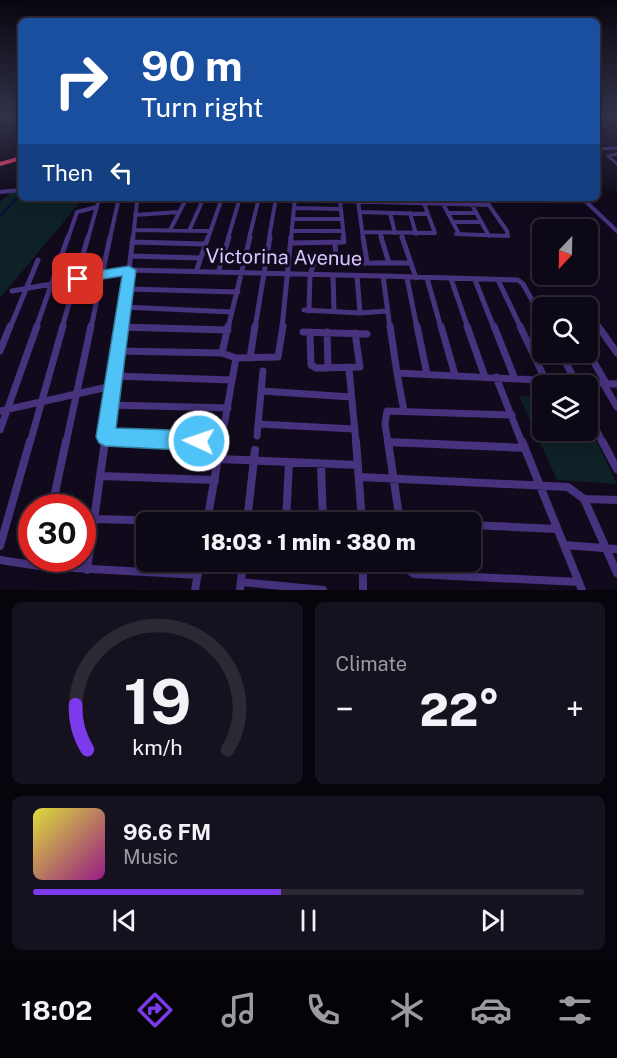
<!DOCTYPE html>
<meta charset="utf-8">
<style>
:root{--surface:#0d0815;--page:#16111e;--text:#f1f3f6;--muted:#9a9aa0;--line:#2d2934;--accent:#7c3aed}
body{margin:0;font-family:"Public Sans",sans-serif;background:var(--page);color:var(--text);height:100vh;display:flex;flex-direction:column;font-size:22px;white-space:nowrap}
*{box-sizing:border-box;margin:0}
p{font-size:20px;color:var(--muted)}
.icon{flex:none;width:33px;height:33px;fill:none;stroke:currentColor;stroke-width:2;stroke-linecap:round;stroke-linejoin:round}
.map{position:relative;height:590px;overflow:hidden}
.details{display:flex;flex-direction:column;gap:12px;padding:12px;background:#07040c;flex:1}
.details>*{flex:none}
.banner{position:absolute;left:18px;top:18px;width:582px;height:183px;border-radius:9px;box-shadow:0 3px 15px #0003,0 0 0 2px var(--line);background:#1a4fa0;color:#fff;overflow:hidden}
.needle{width:39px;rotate:202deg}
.buttons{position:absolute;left:532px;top:219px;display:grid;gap:12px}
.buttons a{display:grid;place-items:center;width:66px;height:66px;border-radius:9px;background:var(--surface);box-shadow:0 3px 15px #0003,0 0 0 2px var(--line);font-size:30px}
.speed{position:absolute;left:18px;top:494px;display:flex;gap:12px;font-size:30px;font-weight:700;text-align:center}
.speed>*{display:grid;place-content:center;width:78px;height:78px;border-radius:50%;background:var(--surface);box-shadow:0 3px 15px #0003,0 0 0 2px var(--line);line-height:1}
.speed .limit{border:9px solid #d22;background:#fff;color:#111}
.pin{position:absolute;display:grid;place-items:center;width:51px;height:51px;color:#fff;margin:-26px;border-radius:12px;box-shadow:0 3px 9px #0006}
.me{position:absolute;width:66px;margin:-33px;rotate:273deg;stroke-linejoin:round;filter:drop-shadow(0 0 4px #0008)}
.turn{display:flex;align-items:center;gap:21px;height:126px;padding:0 24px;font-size:27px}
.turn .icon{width:78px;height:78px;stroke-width:2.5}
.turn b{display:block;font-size:42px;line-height:51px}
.then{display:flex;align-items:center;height:57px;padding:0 24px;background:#0003;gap:12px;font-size:22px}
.big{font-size:45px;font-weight:800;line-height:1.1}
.details .card{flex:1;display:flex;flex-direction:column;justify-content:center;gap:9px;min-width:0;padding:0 21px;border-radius:9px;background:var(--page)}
.details .dial{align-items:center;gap:0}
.dial svg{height:156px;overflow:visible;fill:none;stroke:var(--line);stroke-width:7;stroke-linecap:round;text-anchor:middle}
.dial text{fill:var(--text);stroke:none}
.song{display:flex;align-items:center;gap:18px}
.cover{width:72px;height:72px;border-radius:9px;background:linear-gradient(135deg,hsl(60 70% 55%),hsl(310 70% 35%))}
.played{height:6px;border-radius:3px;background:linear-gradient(90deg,var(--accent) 45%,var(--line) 45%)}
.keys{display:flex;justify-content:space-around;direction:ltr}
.heat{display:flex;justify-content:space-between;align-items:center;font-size:33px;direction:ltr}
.details .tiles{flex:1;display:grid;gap:12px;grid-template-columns:1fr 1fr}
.card:last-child{grid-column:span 2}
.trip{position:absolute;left:136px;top:512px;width:345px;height:60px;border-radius:9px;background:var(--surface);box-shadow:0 3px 15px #0003,0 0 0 2px var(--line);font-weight:800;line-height:60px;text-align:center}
.tabs{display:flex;height:96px;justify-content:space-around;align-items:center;background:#050308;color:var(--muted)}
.tabs .icon{width:42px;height:42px}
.tabs .current{color:var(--accent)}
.tabs b{font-size:27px;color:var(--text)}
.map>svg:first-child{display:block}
.green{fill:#0d2126}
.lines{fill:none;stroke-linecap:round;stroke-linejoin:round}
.stream{stroke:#060d3a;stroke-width:1.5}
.minor-far4{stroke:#47327e;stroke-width:3}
.minor-far3{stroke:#47327e;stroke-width:4}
.minor-far2{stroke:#47327e;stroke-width:5}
.minor-far1{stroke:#47327e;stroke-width:7}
.minor{stroke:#47327e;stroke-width:8}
.motorway{fill:#ff406f;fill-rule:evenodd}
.route{fill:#4fc3f7;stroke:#337fa1;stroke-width:1.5}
.labels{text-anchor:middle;stroke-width:6;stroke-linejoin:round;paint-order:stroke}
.street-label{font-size:20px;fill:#d9c5ff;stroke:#110a1c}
</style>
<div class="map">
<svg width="617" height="590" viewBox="0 0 617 590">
<rect width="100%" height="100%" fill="#110a1c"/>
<path class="green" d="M12,191h9v7h85l-1,2h-23l-82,98v-96z
M519,396l24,2v32h45v-6l29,60 -60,-4z"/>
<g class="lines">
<path class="stream" d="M0,217l21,-24"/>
<path class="minor-far4" d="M597,149l20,-1
M617,154l-9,2 9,8"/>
<path class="minor-far3" d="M0,192l21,-2
M275,198l65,3 4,37
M440,198l19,36
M582,198l35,33
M340,201l149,4
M358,201l5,37
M472,205l17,31
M294,208l47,1
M359,212l69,2
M390,213l5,20
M410,213l6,21
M448,213h28
M135,215l44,-3
M293,219h49
M453,222h28
M134,230l75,1
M170,230l14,-27
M189,231l12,-27
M293,231h50
M362,232l73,1 -13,-35
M380,233l2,5
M401,233l2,5
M456,234l52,2 -1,-5 -23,-33
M68,238l9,-26 20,-5
M88,238l10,-35
M110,238l8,-36
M133,238l4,-36
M208,238l14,-40
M228,238l12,-40
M249,238l10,-40
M269,238l7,-40
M291,238l4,-40"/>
<path class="minor-far2" d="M363,237l4,25
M381,237l8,26
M402,237l14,41
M132,242l73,2
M291,243l53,-1 -1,-5
M335,243l1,19
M131,256l69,2
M196,272l12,-35
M218,273l11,-36
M333,275l1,37
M357,276l3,37
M383,276l135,4 5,4 20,36
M407,278l10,50
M427,278l14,50
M451,279l17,49
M475,280l19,48
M498,280l23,48
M126,289l112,3
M12,291l118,-21 253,6 7,52
M123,307l109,5
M304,310l56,3 27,-2
M309,311l1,-36 4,-12h97
M588,312l11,16
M120,327l19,1
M10,328l28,-68
M36,328l32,-91
M62,328l26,-91
M91,328l19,-91
M122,328l11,-91
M228,328l22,-91
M255,328l15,-91
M282,328l9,-91"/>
<path class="minor-far1" d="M390,326l7,47 220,11
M417,326l10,48
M441,326l14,49
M467,326l18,51
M494,326l21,53
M520,326l26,55
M598,326l19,27
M120,327l108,3
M303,332l64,2
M310,332l1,33 5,3 44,-1 -5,-34
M327,332l1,36
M0,351l10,-25
M117,351l105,2 14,5 42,-1 5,-31
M560,352l16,30
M588,352l18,31
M222,353l6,-27
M250,358l5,-32
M349,369l7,74
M397,373l7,38
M114,376l118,4
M496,377l26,66
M603,383l14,24
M262,391l89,6
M110,405l118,3
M0,411l112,-25
M588,414l15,29
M258,424l96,5
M0,430l37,-104
M257,436l6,-65
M106,437l116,5
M388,442l13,1
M30,443l33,-117
M66,443l25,-117
M105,443l17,-117
M221,443l15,-85
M388,443l-3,-19 2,-13 125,4"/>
<path class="minor" d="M200,441l22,1
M356,441l6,81
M388,441l12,81
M522,441l60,149
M602,441l15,28
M388,442l137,6
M219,459l139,6
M321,464l2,58
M100,476l115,4
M360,477l208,10 16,12 33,74
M584,499l33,1
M52,507l14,-66
M93,519l114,3
M207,522l14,-81
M247,522l8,-72
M286,522l3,-60
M471,525l86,4
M564,545l53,4
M0,546l30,-105
M0,560l39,6 159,9
M363,561v29
M404,561l4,9 6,4 165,8
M87,570l18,-129
M241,582l82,8
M195,590l5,-29
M240,590l3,-29"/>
<path class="motorway" d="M21,156v4l-21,6v-4z"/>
</g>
<linearGradient id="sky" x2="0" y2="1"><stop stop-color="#09060f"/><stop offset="0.58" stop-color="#32334b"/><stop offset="1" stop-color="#32334b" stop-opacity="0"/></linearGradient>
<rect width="617" height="197" fill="url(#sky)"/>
<path class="route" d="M129,266l7,4 -20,158 83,3 6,3 3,7 -3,7 -6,3 -94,-5 -6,-3 -3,-6 26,-161 -44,7 -6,-4 6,-5z"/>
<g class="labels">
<g class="street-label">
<text transform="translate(284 257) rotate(1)" y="7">Victorina Avenue</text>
</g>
</g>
</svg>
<div class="buttons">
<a><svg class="needle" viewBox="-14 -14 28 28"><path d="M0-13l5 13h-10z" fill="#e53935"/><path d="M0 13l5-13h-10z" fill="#9a9aa0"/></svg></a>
<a><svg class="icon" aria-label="search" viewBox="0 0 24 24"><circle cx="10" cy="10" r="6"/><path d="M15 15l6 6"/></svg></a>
<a><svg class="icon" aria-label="layers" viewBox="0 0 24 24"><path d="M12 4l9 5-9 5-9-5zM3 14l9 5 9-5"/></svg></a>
</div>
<div class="speed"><div class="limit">30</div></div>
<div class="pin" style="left:78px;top:279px;background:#d93025"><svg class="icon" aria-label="arrive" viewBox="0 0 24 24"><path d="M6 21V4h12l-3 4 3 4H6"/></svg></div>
<svg class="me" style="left:199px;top:441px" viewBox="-20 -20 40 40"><circle r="17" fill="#4fc3f7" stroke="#fff" stroke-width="3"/><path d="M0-11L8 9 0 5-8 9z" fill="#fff"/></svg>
<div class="trip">18:03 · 1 min · 380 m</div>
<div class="banner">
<div class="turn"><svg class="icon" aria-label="right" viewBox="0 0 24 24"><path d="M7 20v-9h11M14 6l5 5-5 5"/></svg><div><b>90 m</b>Turn right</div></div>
<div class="then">Then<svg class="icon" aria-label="left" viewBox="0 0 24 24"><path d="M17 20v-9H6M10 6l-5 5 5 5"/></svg></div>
</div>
</div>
<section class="details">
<div class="tiles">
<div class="card dial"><svg viewBox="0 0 100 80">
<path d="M14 69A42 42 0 1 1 86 69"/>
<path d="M14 69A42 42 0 0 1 8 46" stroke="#7c3aed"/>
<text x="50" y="56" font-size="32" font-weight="700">19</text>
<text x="50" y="72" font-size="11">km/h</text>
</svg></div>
<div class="card"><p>Climate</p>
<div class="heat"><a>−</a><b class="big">22°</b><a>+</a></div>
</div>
<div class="card">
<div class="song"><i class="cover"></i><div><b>96.6 FM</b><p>Music</p></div></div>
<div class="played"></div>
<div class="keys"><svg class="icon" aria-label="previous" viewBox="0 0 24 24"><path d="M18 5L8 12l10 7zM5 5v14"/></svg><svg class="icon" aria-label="pause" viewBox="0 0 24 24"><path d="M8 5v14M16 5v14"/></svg><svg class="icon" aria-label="next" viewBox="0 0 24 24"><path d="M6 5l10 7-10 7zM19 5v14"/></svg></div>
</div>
</div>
</section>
<nav class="tabs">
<b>18:02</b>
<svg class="icon current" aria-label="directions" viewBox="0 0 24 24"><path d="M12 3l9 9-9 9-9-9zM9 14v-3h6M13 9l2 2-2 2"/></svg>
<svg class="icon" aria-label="music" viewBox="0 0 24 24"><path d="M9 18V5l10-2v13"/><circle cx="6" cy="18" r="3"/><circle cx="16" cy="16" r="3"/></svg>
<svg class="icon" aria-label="phone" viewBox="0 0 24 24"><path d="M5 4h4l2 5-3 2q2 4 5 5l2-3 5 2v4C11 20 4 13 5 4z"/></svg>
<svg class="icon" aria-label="climate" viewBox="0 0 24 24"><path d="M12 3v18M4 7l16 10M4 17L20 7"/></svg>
<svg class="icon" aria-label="car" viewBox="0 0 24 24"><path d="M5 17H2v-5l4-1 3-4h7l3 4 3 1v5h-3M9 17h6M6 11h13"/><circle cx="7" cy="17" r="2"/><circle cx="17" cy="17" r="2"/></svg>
<svg class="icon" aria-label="filters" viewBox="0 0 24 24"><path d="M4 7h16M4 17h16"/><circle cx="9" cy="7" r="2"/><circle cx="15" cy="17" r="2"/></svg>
</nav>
